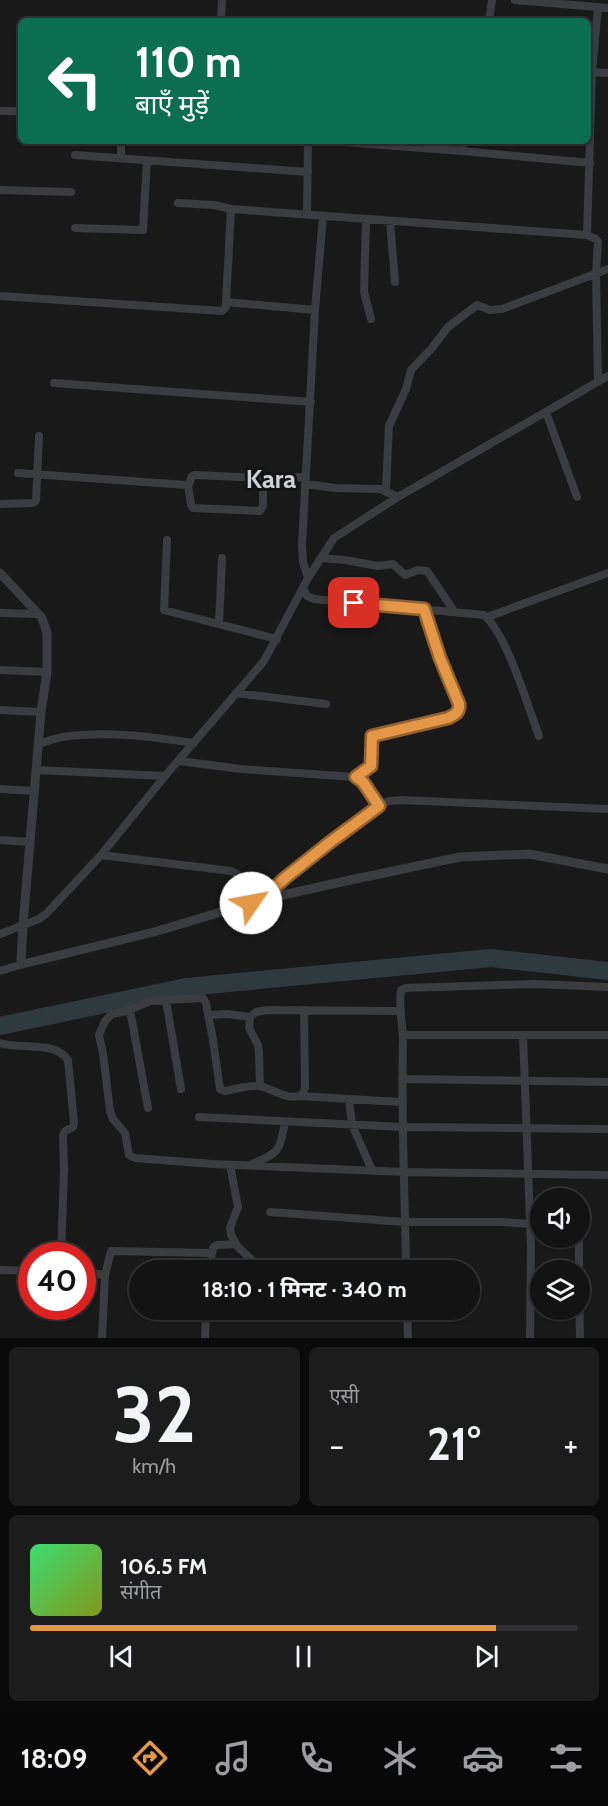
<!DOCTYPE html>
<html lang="hi">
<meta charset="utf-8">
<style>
:root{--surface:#131314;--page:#1c1c1d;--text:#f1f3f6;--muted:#9d9ea0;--line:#323234;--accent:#e49747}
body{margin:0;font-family:Cabin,"Noto Sans Devanagari",sans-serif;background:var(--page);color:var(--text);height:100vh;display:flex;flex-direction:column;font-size:22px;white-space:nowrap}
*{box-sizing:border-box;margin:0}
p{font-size:20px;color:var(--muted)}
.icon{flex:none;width:33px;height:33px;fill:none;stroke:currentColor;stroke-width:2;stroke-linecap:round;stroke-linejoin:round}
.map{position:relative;height:1338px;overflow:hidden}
.details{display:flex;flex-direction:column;gap:9px;padding:9px;background:#0a0a0b;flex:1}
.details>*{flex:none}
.hud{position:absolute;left:18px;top:18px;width:573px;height:126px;border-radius:9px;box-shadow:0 2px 4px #0004,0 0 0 2px var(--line);background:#0b6e4f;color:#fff;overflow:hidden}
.fabs{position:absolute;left:530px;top:1188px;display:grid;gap:12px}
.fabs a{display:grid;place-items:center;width:60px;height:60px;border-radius:50%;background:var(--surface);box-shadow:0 2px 4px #0004,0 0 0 2px var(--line);font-size:30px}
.speed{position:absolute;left:18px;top:1242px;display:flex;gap:12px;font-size:30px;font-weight:700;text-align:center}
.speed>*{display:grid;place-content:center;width:78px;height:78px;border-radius:50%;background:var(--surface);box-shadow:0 2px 4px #0004,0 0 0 2px var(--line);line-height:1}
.speed .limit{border:9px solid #d22;background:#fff;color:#111}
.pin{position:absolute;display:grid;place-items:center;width:51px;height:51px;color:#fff;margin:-26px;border-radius:12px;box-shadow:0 3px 9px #0006}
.me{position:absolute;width:66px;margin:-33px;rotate:57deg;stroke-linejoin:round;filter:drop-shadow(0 0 4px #0008)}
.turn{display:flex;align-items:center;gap:21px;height:126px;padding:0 18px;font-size:27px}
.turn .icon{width:78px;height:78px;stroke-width:2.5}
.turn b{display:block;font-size:42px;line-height:51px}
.big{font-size:45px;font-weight:700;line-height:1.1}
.details .card{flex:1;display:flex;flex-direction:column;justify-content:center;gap:9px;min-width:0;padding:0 21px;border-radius:9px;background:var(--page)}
.details .dial{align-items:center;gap:0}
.dial b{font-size:78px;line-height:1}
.song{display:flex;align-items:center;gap:18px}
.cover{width:72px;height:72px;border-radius:9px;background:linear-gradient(135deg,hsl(140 70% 55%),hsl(70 70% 35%))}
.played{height:6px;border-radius:3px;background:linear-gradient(90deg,var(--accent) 85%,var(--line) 85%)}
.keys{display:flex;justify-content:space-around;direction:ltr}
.heat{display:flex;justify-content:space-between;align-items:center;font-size:33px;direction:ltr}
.details .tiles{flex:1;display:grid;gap:9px;grid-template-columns:1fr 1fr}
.card:last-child{grid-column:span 2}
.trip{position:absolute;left:129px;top:1260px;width:351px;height:60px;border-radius:30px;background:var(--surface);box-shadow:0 2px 4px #0004,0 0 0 2px var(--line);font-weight:700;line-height:60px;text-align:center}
.dock{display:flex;height:96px;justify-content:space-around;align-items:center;background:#080808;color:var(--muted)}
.dock .icon{width:42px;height:42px}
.dock .selected{color:var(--accent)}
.dock b{font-size:27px;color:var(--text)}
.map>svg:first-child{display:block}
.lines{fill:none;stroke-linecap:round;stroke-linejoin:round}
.river{stroke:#2f3a3e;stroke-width:18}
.minor{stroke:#3a3c3f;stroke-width:8}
.tertiary{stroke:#3a3c3f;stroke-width:9}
.route-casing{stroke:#94622e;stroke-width:15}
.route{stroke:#e49747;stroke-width:10}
.labels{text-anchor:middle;stroke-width:6;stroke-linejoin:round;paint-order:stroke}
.quarter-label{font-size:26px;font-weight:bold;fill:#cdd0d5;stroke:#141416}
</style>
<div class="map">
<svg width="608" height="1338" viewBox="0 0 608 1338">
<rect width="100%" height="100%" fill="#19191a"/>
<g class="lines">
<path class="river" d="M0,1026l186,-39 305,-29 117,13"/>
<path class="minor" d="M515,0l93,8
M221,21l1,-21
M489,21l3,-21
M589,72l19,1
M0,111h21
M330,141l132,10 128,12
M462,151l1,-10
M75,155l233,17
M121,158v-17
M0,190l71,2
M178,203l36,2 17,4
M307,214l1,-73
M366,219l-2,73 7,27
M390,221l5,61
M75,228l68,2 4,-70
M587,235l5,-163 6,-65
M0,296l222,15 4,-4v-5l5,-93 356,26 9,4 2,3 -2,32 2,108
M226,302l89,8
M54,383l257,19
M546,412l31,85
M18,473l169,12 2,-1 3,-8 3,-1 68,3 43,-1
M306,484l29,4 45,1 18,8
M188,485l3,20 2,3 67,3 3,-5v-28
M386,490l3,-64 17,-37 5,-19 21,-22 16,-21 29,-22 13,5 12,-1 106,-40
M0,504l33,-1 3,-2 3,-65
M167,540l-3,70 113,29
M321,558l24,2 33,6 15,-2 12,11 13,-5 9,1 27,40
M308,578l-5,-16 -1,-17 13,-235 8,-94
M303,588l4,8 7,3 170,16c23,19 44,92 55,121
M0,613l38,1
M487,617l121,-44
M219,624l3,-66
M0,670l47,2
M236,693l90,11
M0,710l41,2
M38,744c10,-3 21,-7 31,-8 41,-5 84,1 125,7
M179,761l62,8 113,8 7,3 18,26
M36,770l129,6
M356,777l15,-11 2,-30c16,-4 75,-13 84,-23 3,-3 2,-4 2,-9l-19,-46 -16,-49
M0,789l34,2
M0,840l30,2
M101,855l130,16c15,6 16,18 20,32
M261,900l24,-22 44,-35 50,-37 10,-5 13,-1 206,9
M0,934l39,-15 8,-6 54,-58 64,-79 99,-115 44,-83 26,-40 64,-41 210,-121
M0,971l23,-7
M166,1000l15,89
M130,1010l18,98
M304,1010l1,78 -3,7c-16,6 -27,-6 -43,-9 -12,-1 -23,3 -34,5l-5,-2 -7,-49 -7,-37 -3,-5 -53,3 -23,10 -15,3 -7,7 -6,14 4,18 7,58 3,8 12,14 4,22 6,3 78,6 191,8 204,3
M208,1015l19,-1 23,3
M403,1035h205
M523,1035l8,212 -1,91
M0,1043c21,7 54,-3 68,17l6,63 -1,4 -8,4 -2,4 1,35 -3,86
M402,1079l206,3
M260,1086l-1,-34 -1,-7 -9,-17 1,-11 6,-5 12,-2 133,1
M299,1096l102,6
M349,1100l3,25 20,45
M199,1117l203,10 206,2
M252,1164c29,-12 27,-13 33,-42
M230,1165l8,42 -8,21 1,7 7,12 17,16
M270,1212l135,10h97l29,2
M579,1238v32
M0,1270l32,1
M209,1270l4,-22 4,-3 19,-1
M406,1270c-1,-76 -5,-153 -3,-230 0,-16 -5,-34 -2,-50l5,-2 129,-4 73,3
M82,1272l23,3
M579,1280l1,58
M347,1310l60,3
M407,1310l1,28
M102,1338l3,-63 6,-24 100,2
M205,1338l1,-28"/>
<path class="tertiary" d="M0,573l42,45 5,15v39l-6,40 -18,213 -2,35 2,4 131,-32 107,-32 80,-18 119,-25 69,-3 79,15"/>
</g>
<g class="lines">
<defs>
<path id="route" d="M251,903l10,-3 24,-22 44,-35 50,-37 -16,-24 -7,-5 15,-11 1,-30 76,-18c6,-3 12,-5 11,-14l-19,-46 -16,-49 -70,-6"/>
</defs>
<use href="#route" class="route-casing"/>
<use href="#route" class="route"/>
</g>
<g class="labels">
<g class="quarter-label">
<text x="271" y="488">Kara</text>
</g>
</g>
</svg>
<div class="fabs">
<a><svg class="icon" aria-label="sound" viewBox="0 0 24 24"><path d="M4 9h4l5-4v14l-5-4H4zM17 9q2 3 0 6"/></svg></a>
<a><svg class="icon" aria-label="layers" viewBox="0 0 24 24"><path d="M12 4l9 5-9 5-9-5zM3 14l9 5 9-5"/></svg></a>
</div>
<div class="speed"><div class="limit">40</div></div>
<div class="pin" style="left:354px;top:603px;background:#d93025"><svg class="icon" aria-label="arrive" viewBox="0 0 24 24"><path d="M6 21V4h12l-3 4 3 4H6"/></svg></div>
<svg class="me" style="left:251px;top:903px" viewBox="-20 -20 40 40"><circle r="19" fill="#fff"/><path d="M0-13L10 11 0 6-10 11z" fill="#e49747"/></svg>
<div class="trip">18:10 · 1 मिनट · 340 m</div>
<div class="hud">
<div class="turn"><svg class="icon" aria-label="left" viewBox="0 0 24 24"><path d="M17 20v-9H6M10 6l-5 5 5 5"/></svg><div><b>110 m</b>बाएँ मुड़ें</div></div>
</div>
</div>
<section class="details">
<div class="tiles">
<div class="card dial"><b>32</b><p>km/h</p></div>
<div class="card"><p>एसी</p>
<div class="heat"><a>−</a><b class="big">21°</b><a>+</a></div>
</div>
<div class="card">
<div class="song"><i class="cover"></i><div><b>106.5 FM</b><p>संगीत</p></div></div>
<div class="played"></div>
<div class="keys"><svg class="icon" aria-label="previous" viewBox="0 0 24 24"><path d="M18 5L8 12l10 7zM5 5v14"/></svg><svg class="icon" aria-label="pause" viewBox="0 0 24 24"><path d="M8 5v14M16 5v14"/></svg><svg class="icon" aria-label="next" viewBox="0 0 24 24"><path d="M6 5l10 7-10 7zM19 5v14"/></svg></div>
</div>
</div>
</section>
<nav class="dock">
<b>18:09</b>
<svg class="icon selected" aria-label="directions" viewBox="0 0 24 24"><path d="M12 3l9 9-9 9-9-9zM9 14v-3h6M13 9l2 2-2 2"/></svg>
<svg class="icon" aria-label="music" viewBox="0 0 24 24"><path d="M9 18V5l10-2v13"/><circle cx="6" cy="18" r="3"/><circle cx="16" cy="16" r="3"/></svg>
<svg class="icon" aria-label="phone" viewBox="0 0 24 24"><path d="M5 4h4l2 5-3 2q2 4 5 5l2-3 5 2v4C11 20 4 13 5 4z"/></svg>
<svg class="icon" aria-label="climate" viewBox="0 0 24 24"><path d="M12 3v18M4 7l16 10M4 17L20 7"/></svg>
<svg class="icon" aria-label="car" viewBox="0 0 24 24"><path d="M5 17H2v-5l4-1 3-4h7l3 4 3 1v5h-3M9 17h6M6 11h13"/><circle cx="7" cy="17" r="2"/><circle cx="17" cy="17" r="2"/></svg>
<svg class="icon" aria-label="filters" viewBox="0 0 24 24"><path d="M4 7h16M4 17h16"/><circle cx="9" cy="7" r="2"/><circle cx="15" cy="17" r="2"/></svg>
</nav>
